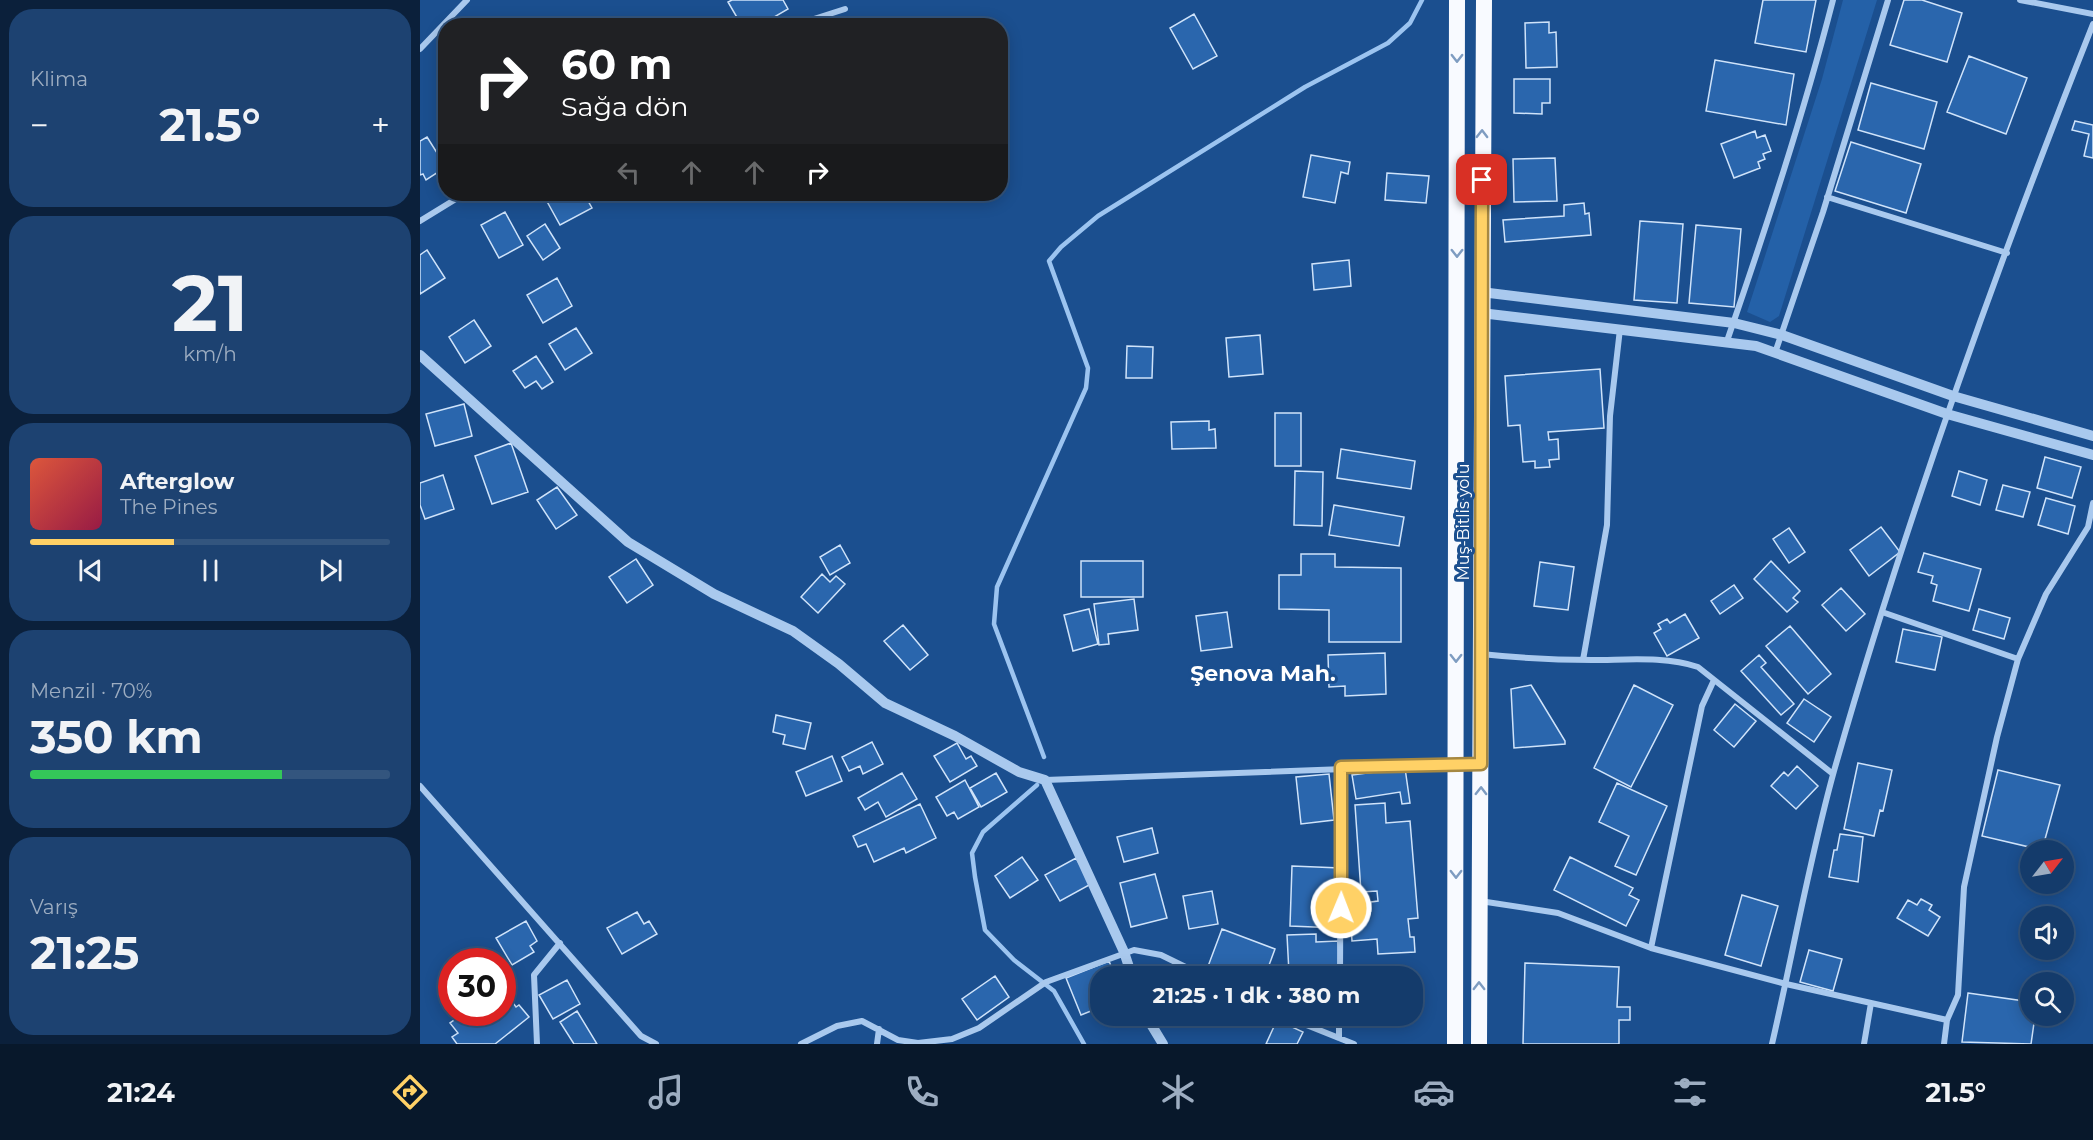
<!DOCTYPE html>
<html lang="tr">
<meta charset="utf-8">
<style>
:root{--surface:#143b6b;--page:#1d4271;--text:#f1f3f6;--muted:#9dadc1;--line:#33557e;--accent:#ffd166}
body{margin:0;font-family:Montserrat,sans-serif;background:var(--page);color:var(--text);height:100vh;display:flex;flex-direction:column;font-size:22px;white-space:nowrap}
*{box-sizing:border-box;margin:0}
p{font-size:20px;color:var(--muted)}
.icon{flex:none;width:33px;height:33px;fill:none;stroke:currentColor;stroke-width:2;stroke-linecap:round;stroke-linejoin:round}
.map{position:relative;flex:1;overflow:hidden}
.side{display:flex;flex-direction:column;gap:9px;padding:9px;background:#0b203b;width:420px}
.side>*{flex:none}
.top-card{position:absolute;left:18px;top:18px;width:570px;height:183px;border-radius:24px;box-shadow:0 3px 15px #0003,0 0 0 2px var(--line);background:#202124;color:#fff;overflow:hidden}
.needle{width:39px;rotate:59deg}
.fabs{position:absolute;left:1600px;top:840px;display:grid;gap:12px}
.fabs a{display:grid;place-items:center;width:54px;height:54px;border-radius:50%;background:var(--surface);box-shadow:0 3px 15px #0003,0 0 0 2px var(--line);font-size:30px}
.speed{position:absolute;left:18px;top:948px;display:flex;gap:12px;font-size:30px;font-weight:700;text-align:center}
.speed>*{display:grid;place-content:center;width:78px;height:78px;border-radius:50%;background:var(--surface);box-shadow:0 3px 15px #0003,0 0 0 2px var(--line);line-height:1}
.speed .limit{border:9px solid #d22;background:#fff;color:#111}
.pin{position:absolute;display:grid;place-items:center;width:51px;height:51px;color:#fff;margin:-26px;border-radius:12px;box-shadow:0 3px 9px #0006}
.me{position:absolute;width:66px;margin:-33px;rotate:1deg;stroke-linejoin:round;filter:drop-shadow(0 0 4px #0008)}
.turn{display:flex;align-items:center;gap:21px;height:126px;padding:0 24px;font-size:27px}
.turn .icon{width:78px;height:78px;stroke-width:2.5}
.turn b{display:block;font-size:42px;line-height:51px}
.lanes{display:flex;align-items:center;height:57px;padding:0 24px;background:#0003;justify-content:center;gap:30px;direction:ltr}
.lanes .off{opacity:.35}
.big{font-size:45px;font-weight:700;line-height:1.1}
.side .tile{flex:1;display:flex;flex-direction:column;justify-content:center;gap:9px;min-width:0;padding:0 21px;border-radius:24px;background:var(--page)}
.side .dial{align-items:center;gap:0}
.dial b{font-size:78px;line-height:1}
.song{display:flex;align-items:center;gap:18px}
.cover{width:72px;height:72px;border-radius:9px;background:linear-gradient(135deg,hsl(10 70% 55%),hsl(340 70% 35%))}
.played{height:6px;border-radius:3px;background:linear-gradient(90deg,var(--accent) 40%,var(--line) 40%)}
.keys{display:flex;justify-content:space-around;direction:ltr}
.heat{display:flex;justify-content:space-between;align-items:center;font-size:33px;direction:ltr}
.charge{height:9px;border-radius:4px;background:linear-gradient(90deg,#34c759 70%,var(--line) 0)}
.trip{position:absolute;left:670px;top:966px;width:333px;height:60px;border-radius:24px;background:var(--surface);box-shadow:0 3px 15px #0003,0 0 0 2px var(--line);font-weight:700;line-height:60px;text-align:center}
.tabs{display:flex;height:96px;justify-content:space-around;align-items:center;background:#08182b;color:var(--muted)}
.tabs .icon{width:42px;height:42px}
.tabs .selected{color:var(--accent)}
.tabs b{font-size:27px;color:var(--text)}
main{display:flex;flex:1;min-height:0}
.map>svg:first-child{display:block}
.green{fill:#2461a8}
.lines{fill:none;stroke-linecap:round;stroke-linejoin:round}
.stream{stroke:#9cc4f0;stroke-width:4.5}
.building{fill:#2a66ad;stroke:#cfe3fa;stroke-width:1.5}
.minor{stroke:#a9c9ee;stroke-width:6}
.tertiary{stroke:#a9c9ee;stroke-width:10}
.trunk{stroke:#f8faff;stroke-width:16}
.oneway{stroke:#7e9cc1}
.route-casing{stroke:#a68842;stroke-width:15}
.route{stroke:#ffd166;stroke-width:10}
.labels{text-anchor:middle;stroke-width:6;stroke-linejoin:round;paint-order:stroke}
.street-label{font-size:16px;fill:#fff;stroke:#1b4f8f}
.district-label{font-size:22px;font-weight:bold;fill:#fff;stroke:#1b4f8f}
</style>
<main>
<section class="side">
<div class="tile"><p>Klima</p>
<div class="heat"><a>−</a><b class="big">21.5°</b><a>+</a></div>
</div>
<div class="tile dial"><b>21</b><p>km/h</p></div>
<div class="tile">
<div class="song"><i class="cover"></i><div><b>Afterglow</b><p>The Pines</p></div></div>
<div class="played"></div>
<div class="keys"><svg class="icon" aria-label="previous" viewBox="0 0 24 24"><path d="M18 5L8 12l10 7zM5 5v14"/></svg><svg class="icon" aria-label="pause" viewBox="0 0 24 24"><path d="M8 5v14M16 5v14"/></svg><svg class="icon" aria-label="next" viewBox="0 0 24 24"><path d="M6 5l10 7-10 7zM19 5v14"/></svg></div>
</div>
<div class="tile"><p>Menzil · 70%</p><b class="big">350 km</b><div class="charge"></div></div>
<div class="tile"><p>Varış</p><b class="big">21:25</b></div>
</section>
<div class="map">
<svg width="1673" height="1044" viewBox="0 0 1673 1044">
<rect width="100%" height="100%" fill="#1b4f8f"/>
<path class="green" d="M1423,0h34l-98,316 -9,6 -23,-10 75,-233z"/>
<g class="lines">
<path class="stream" d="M624,757l-50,-133 3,-37 89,-199 2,-20 -39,-107 12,-14 37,-31 207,-129 83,-44 22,-20 12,-23
M617,785l-54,47 -11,21 3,24 10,53 29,30 40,31 30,53"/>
</g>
<path class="building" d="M312,0h51l5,9 -29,17h-17l-14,-24z
M1343,0h53l-10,52 -51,-9z
M1484,0h18l40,13 -15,49 -57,-17z
M774,14l23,42 -24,13 -23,-41z
M1129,22v11l7,-1 1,35 -31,1 -1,-45z
M1549,56l58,22 -21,56 -59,-22z
M1295,60l79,14 -8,51 -80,-14z
M1094,79h36v24h-8v11l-28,-1z
M1451,83l66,19 -13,47 -66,-19z
M1655,121l18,4v33l-9,-2 5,-22 -17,-4z
M1335,131l2,7 8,-3 6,16 -8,3 2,5 -7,3 2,6 -26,10 -13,-34z
M7,137l19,30 -20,13 -3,-6 -3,1v-34z
M1431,142l70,22 -15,49 -71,-22z
M891,155l39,7 -2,12 -7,-2 -6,31 -32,-6z
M1135,158l2,43 -43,1 -1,-43z
M967,173l42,3 -3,27 -41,-3z
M127,194h37l8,14 -32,17 -16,-29z
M1164,203l1,11 4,-1 2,22 -86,7 -2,-22 61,-4v-11z
M85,212l18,33 -24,13 -18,-33z
M1220,221l43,3 -6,79 -43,-3z
M125,224l15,24 -17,12 -16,-24z
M1276,225l45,4 -7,78 -45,-4z
M7,250l18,28 -25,16v-39z
M929,260l2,26 -37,4 -2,-26z
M137,278l15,28 -29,17 -16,-28z
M54,320l17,26 -26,17 -16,-26z
M156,328l16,25 -27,17 -16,-26z
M840,335l3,39 -34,3 -3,-39z
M707,346l26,1 -1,31h-26z
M116,356l17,26 -11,7 -6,-8 -11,7 -12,-17z
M1180,369l4,59 -56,4 1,8 9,-1 1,20 -10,1 1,7 -15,1v-7l-12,1 -3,-37 -12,1 -3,-50z
M44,404l8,32 -37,10 -9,-32z
M855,413h26v53h-26z
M789,421v9l6,-1 1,19 -44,1 -1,-27z
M91,443l17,49 -36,12 -17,-48z
M921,449l74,12 -4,28 -74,-11z
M1625,457l36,10 -9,31 -35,-10z
M875,471l28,1 -1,54 -28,-1z
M1539,471l28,9 -7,25 -28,-9z
M23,475l11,34 -29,10 -5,-14v-22z
M1583,485l27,7 -7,25 -27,-7z
M137,487l20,28 -21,14 -19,-29z
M1626,498l29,8 -7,28 -30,-9z
M914,505l70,12 -5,29 -70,-11z
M1461,527l19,25 -31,24 -19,-26z
M1369,528l16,24 -16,11 -16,-24z
M420,545l10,18 -20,12 -10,-18z
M1504,553l57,16 -12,42 -36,-10 4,-16 -6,-2 2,-7 -15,-4z
M881,554h34v13l66,1v74h-72v-32l-50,-1v-34h22z
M216,559l17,26 -26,18 -18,-26z
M661,561h62v36h-62z
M1351,561l29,30 -7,7 5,4 -11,10 -33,-33z
M1120,562l34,5 -6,43 -34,-4z
M402,574l8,8 6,-6 9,8 -27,29 -17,-16z
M1314,585l9,13 -23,16 -9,-13z
M1421,588l24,26 -19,17 -24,-26z
M714,599l4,31 -30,4 1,10 -10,1 -5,-41z
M669,609l9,35 -25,7 -9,-36z
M1559,609l31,9 -6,21 -31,-9z
M807,612l5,35 -31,4 -5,-35z
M1265,614l14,24 -32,18 -13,-23 7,-4 -3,-5 9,-5 3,4z
M483,625l25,30 -18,15 -26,-29z
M1370,626l41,48 -23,20 -42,-48z
M1483,629l39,8 -7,33 -39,-8z
M965,653l1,41 -41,2v-10l-16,1 -1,-32z
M1339,655l7,8 -5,4 33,37 -13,11 -40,-44z
M1111,685l34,56v3l-51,4 -3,-59z
M1214,685l39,20 -42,82 -37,-19z
M1384,699l27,18 -17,25 -27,-19z
M1315,704l21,17 -22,26 -20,-17z
M356,715l35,8 -6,26 -22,-5 2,-9 -12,-3z
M452,742l11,22 -20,10 -3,-8 -11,5 -7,-14z
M537,743l9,16 5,-3 6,10 -27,16 -16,-26z
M412,756l10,25 -36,15 -10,-24z
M1438,763l34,7 -9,41 -3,-1 -6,26 -30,-7z
M1377,766l21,20 -22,23 -25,-23 13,-14 4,4z
M985,768l5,35 -8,1 -2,-12 -44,7 -4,-24z
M1578,770l62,15 -18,65 -60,-14z
M482,773l15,26 -31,18 -8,-15 -13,8 -7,-12z
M576,773l11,19 -26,15 -11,-19z
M909,774l5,46 -33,4 -5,-47z
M545,780l14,27 -21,12 -4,-7 -7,4 -11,-19z
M1197,783l50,23 -31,69 -21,-9 14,-30 -30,-14z
M965,803l1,20 24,-2 8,97 -10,1 2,18h4l1,15 -37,2 -1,-15 -25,2 -2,-29 21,-1v-9l7,-1 -1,-10 -16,1 -6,-87z
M500,804l16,34 -30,15 -2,-5 -30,14 -8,-18 -8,3 -5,-11z
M732,828l6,25 -34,9 -7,-25z
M1420,834l23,3 -5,45 -29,-5 5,-27h3z
M602,857l16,23 -28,18 -15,-22z
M1150,857l63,31 -4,7 10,5 -13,26 -72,-36z
M656,858l15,26 -31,17 -15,-26z
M872,866l48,2 -2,60 -48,-2z
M735,874l12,44 -36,9 -11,-44z
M792,891l6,33 -29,5 -6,-33z
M1322,895l36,11 -17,60 -36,-11z
M1501,899l11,6 -3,5 11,7 -12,19 -31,-18 11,-18 9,5z
M217,912l7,12 5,-3 8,13 -35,20 -15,-26z
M106,921l11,20 -7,5 4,6 -22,13 -16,-27z
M802,929l53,20 -10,27h-39l-19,-7z
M896,934v8l22,-1 2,30 -51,2 -2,-38z
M1389,950l33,9 -9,32 -33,-9z
M689,961l6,15h-14v31l-20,8 -15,-37z
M1105,963l94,4 -2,40h13v13h-11v24h-96z
M575,976l14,21 -32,23 -15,-21z
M147,980l13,24 -27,15 -14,-24z
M85,992l11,15 3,-2 10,12 -34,27h-38l-5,-7 6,-4 -8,-10 10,-7 5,7 14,-11h23z
M1548,993l63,9v14h4l-4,28 -69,-2z
M157,1011l20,33h-23l-14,-22z
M857,1020l26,12 -6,12h-31z"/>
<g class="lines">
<path class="minor" d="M1600,0l73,14
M372,26l53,-17
M0,49l47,-49
M1407,197l180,56
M0,221l44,-27
M1307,341c39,-113 76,-225 106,-341
M1355,353l48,-141 65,-212
M1462,612l136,47
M1061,654c38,4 74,6 111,6 35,0 73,-4 106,7l135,107
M1163,660l24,-135 3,-109 10,-87
M625,780l435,-16
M0,786l221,250 15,8
M1060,901l78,12 93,35 135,36 161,36
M1231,948l51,-242 12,-26
M920,976l1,-209
M864,1016l70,28
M919,1038v-22
M117,1044l-3,-69 26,-32
M381,1044l36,-18 25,-5 36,19 20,3 34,-4 27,-11 67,-46 88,-32 27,5 43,21
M457,1044l2,-15
M1352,1044c21,-91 37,-183 62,-273 72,-253 162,-502 259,-747
M1444,1044l7,-41
M1524,1044l3,-24 11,-25 6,-108 33,-150 21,-78 28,-65 42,-67 5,-24"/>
<path class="tertiary" d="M1061,292l253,31 48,12 171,61 140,40
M1061,313l275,33 191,68 146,41
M0,355l208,187 86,52 79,37 46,33 46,39 70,33 64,36 26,8 79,172 8,24
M726,1016l17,28"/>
<path class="trunk" d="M1035,1044l2,-1044
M1059,1044l5,-1044"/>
</g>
<defs><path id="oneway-chevron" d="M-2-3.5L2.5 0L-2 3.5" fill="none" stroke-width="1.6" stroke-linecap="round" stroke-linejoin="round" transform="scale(1.5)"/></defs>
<g class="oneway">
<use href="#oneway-chevron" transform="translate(1037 58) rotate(90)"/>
<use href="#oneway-chevron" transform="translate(1062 134) rotate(-89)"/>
<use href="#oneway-chevron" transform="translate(1037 253) rotate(90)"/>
<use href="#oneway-chevron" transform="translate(1036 658) rotate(90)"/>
<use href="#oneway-chevron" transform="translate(1061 791) rotate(-89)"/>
<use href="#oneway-chevron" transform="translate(1036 874) rotate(90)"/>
<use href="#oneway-chevron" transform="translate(1059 986) rotate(-90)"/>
</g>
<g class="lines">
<defs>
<path id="route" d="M921,908v-141l140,-3 1,-584"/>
</defs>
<use href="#route" class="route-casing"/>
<use href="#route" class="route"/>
</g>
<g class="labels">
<g class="street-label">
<text transform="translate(1043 522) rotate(-90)" y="6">Muş-Bitlis yolu</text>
</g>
<g class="district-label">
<text x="843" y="681">Şenova Mah.</text>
</g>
</g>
</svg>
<div class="fabs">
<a><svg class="needle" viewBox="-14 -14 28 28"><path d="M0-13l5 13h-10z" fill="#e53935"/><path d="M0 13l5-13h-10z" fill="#9dadc1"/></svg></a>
<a><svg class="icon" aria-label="sound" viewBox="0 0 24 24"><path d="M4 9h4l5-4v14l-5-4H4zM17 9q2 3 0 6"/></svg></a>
<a><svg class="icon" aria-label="search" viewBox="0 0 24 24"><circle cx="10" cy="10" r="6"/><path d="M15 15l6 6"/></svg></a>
</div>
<div class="speed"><div class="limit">30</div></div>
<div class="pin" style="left:1062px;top:180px;background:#d93025"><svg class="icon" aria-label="arrive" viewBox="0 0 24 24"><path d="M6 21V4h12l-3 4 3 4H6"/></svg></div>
<svg class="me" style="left:921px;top:908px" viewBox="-20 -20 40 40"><circle r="17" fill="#ffd166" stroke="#fff" stroke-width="3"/><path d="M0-11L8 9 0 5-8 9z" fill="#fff"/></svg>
<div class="trip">21:25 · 1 dk · 380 m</div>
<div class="top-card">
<div class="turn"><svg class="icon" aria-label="right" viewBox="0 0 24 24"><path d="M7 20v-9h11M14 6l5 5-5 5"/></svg><div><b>60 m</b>Sağa dön</div></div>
<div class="lanes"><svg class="icon off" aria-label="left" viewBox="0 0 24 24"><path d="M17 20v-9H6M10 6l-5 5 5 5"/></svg><svg class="icon off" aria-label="ahead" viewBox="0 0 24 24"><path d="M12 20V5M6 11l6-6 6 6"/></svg><svg class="icon off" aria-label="ahead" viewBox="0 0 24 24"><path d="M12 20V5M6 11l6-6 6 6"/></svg><svg class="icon" aria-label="right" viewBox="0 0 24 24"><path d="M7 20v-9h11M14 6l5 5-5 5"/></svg></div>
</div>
</div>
</main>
<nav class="tabs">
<b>21:24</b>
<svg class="icon selected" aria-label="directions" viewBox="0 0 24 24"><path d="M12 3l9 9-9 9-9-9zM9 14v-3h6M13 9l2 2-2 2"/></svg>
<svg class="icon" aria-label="music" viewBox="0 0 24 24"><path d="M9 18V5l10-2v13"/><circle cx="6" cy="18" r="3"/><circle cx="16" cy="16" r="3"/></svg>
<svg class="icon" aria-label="phone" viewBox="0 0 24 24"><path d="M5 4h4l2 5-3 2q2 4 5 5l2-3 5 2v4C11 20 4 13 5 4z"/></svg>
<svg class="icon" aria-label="climate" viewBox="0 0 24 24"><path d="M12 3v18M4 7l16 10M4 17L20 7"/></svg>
<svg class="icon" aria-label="car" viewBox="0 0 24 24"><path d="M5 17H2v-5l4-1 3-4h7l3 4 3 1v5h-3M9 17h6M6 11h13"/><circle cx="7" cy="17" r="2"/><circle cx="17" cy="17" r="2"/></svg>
<svg class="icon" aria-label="filters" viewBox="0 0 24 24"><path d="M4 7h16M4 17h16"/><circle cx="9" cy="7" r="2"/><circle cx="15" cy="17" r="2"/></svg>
<b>21.5°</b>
</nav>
